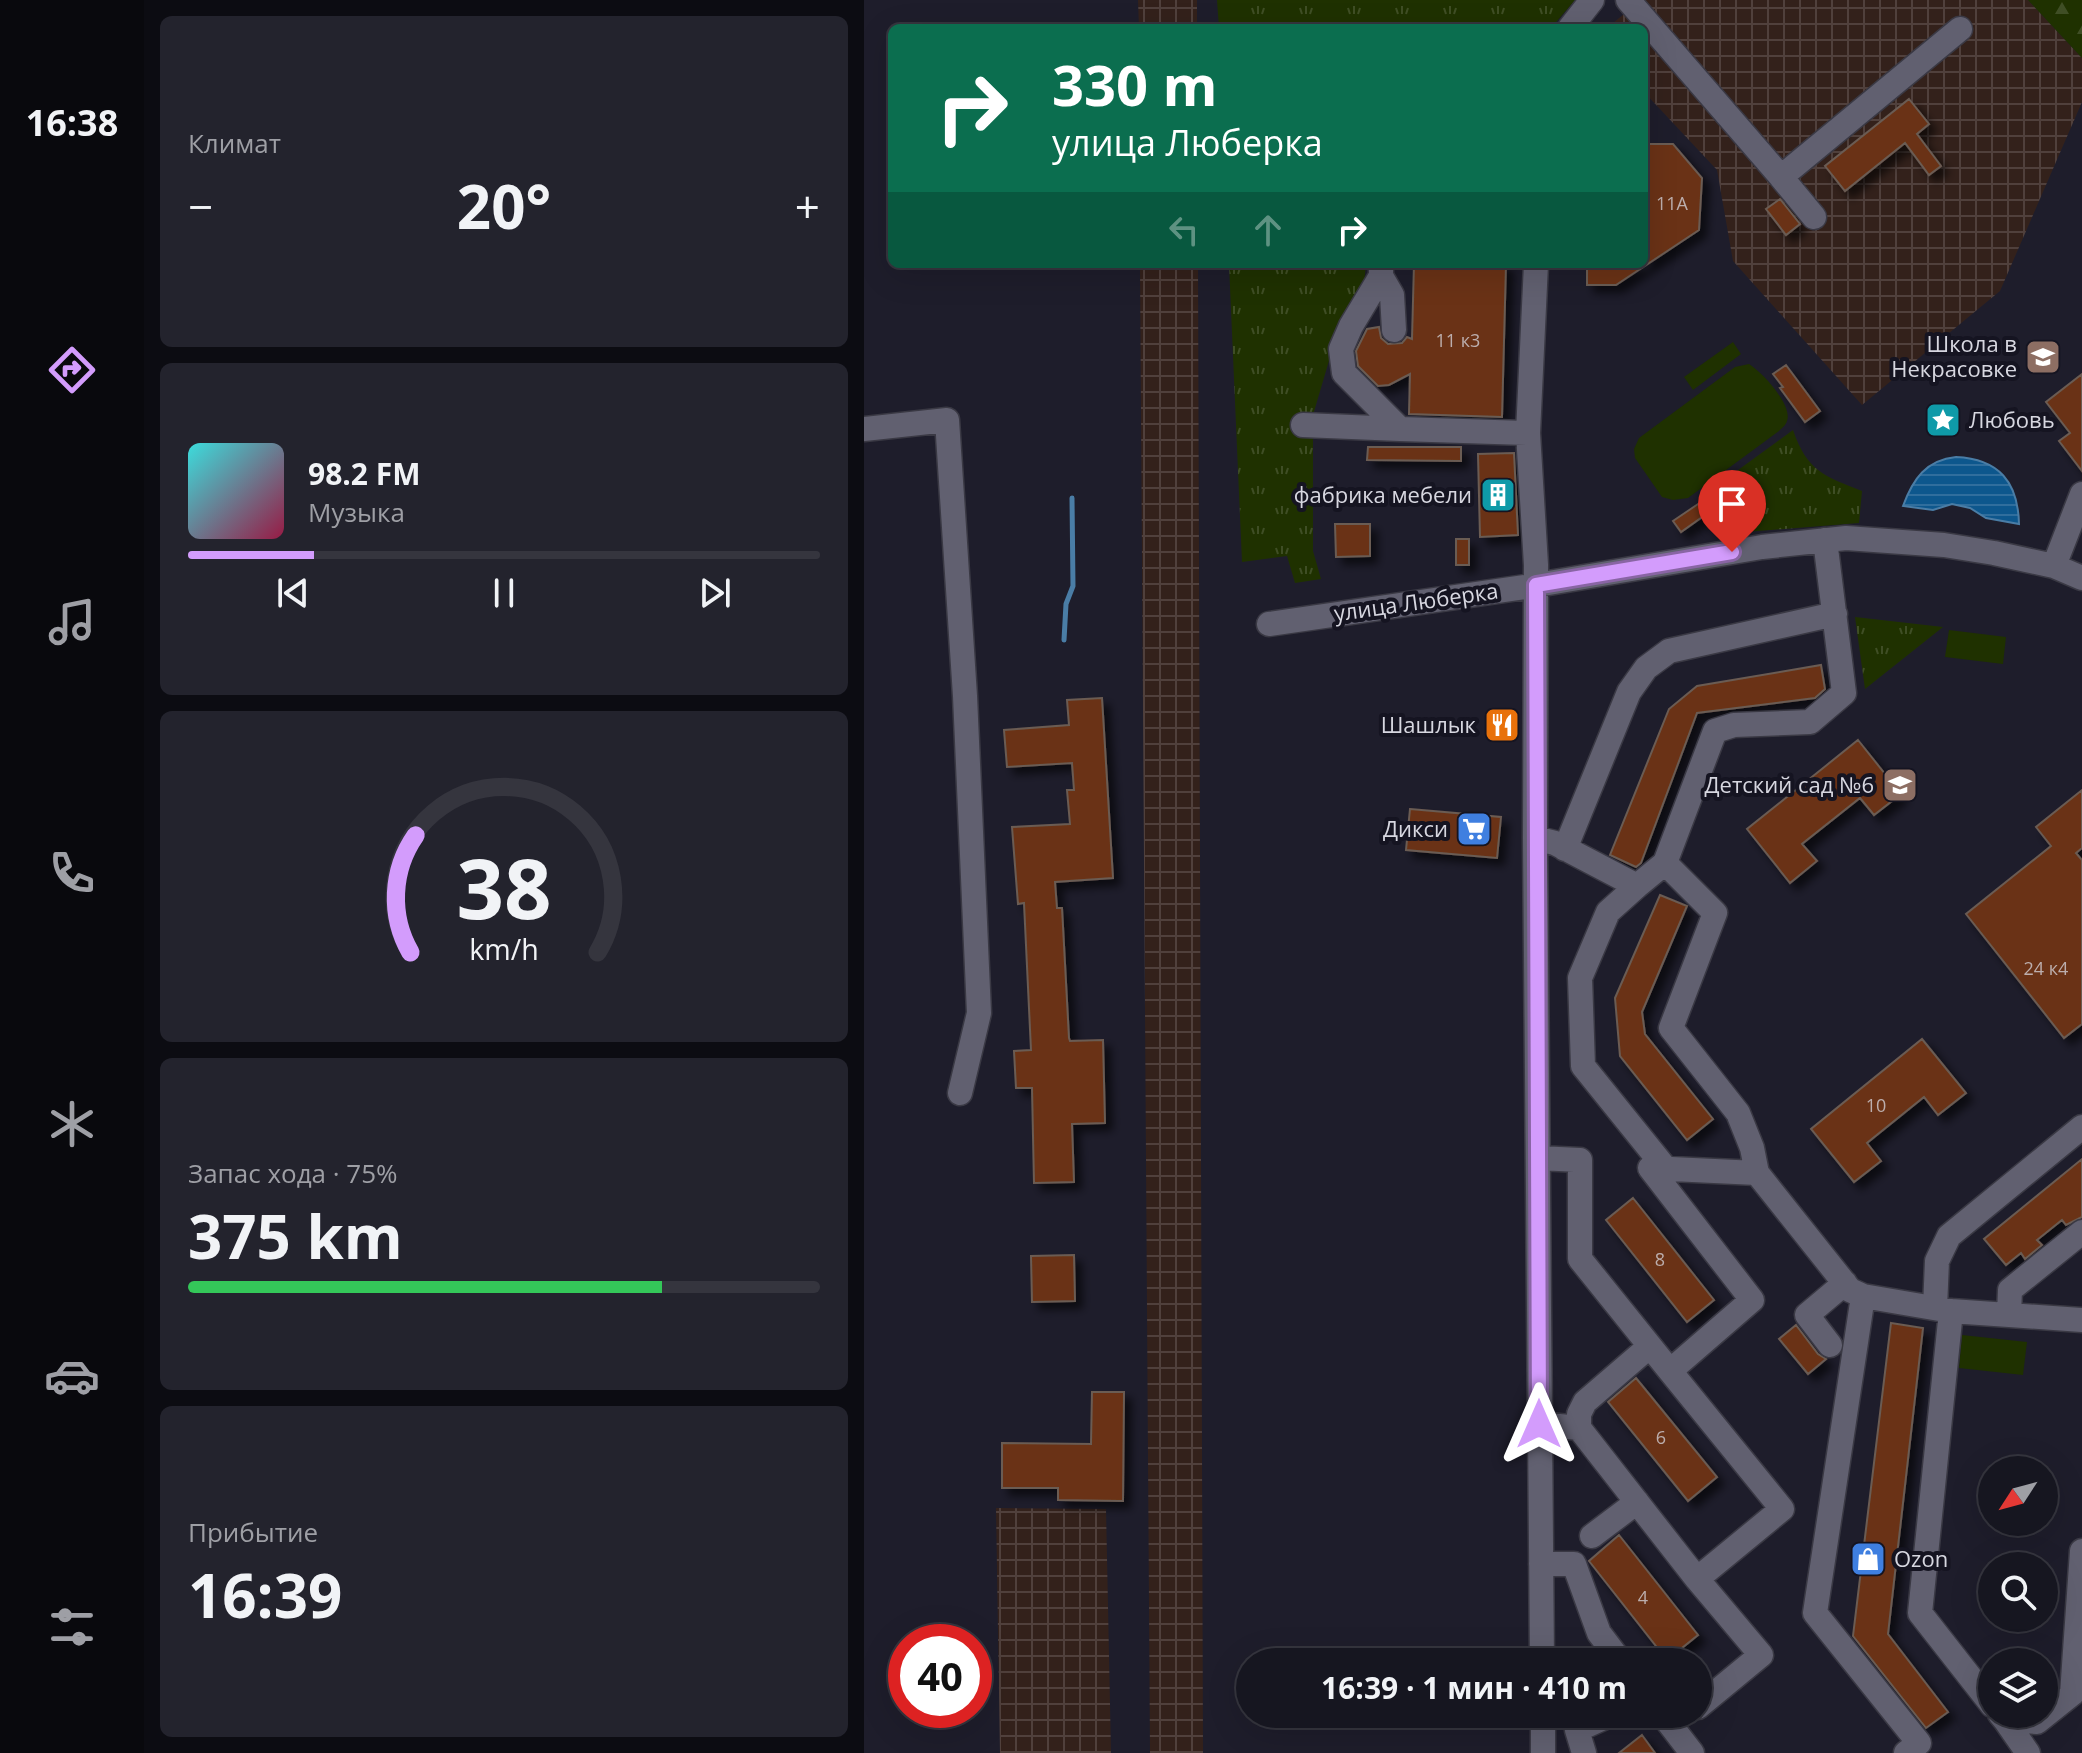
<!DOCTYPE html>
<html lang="ru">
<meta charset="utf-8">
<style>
:root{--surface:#161620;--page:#23232d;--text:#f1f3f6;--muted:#9e9fa5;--line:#35353e;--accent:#d39cfc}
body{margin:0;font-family:"Open Sans",sans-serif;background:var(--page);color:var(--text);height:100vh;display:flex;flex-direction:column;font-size:30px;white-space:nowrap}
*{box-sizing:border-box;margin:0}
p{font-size:26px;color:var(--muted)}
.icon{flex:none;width:44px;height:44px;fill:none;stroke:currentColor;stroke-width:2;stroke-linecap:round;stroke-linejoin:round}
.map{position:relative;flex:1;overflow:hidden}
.details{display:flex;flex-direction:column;gap:16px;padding:16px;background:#0c0c12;width:720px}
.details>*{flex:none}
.banner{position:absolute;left:24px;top:24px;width:760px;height:244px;border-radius:12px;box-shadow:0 8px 32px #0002,0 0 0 2px var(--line);background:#0b6e4f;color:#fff;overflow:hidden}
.needle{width:52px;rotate:234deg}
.tools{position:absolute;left:1114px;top:1456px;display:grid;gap:16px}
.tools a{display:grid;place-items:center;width:80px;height:80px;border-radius:50%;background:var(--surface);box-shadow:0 8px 32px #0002,0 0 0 2px var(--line);font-size:40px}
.speed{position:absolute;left:24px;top:1624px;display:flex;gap:16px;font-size:40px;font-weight:700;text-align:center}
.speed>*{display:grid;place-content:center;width:104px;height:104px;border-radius:50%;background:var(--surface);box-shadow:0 8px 32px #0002,0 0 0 2px var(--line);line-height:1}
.speed .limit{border:12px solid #d22;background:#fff;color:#111}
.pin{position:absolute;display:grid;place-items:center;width:68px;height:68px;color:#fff;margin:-82px -34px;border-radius:50% 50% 50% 0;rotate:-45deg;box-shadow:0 0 8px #0007}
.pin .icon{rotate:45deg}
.me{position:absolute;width:88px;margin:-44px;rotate:0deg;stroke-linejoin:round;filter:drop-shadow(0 0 6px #0008)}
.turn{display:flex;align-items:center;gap:28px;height:168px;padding:0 32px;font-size:36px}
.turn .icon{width:104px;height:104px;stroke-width:2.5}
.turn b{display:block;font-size:56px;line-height:68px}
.lanes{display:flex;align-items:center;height:76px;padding:0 32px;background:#0003;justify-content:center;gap:40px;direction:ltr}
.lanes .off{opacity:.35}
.big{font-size:60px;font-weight:700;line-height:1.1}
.details .widget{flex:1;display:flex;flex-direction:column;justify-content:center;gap:12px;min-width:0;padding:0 28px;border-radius:12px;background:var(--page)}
.details .dial{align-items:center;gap:0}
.dial svg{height:208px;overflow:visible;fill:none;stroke:var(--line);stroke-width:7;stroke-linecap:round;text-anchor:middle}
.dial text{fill:var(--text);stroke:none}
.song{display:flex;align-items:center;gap:24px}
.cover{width:96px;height:96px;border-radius:12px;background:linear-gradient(135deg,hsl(180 70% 55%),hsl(340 70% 35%))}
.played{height:8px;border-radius:4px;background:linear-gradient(90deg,var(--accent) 20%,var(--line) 20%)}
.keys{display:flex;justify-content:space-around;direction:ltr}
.heat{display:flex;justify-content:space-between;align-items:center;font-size:44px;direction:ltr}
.charge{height:12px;border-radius:6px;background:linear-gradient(90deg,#34c759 75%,var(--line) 0)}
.trip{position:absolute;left:372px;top:1648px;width:476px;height:80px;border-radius:40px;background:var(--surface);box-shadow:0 8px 32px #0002,0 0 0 2px var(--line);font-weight:700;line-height:80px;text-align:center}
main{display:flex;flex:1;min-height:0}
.menu{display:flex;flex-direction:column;width:144px;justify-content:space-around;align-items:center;background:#09090d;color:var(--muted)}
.menu .icon{width:56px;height:56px}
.menu .active{color:var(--accent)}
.menu b{font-size:36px;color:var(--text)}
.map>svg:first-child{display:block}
.industrial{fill:url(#industrial-grid)}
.forest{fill:url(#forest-firs)}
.park{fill:url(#park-tufts)}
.pitch{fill:#1f3100}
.water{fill:url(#water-rules);stroke:#4a7da6;stroke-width:2}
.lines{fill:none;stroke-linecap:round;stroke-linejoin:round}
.stream{stroke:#4a7da6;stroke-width:5}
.building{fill:#6a3314;stroke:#6b5b53;stroke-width:2;filter:url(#shadow)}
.minor-casing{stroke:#3a3944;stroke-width:27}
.minor{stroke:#616070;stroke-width:24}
.route-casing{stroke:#8965a4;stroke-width:20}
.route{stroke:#d39cfc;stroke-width:14}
.labels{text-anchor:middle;stroke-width:8;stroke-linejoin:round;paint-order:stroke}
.number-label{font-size:18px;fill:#bcaead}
.poi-label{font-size:22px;fill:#d7d7e0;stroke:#151421;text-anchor:end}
.street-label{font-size:22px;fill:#d7d7e0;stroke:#151421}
</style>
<main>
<nav class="menu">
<b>16:38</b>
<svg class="icon active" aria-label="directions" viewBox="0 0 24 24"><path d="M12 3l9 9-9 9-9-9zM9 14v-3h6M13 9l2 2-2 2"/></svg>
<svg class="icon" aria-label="music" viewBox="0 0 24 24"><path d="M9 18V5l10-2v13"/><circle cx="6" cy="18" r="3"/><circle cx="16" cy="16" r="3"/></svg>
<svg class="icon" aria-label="phone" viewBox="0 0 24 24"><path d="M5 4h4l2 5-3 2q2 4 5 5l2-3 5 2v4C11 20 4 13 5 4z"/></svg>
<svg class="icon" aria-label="climate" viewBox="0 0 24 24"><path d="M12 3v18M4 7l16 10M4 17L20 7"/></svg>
<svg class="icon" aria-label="car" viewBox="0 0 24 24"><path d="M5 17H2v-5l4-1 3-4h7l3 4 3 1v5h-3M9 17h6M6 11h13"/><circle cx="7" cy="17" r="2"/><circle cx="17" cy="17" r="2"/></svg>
<svg class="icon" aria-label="filters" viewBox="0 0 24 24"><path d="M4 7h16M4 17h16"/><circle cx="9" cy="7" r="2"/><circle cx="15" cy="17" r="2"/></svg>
</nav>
<section class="details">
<div class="widget"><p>Климат</p>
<div class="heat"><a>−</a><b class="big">20°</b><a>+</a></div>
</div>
<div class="widget">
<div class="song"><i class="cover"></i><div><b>98.2 FM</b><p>Музыка</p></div></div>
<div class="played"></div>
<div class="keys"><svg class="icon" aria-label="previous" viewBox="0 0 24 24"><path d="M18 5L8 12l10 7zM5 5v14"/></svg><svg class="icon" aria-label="pause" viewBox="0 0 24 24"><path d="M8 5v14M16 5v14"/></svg><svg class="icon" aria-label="next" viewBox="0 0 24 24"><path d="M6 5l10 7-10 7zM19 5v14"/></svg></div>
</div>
<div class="widget dial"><svg viewBox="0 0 100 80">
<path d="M14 69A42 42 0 1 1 86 69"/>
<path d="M14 69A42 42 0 0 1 16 24" stroke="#d39cfc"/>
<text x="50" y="56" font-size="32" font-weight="700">38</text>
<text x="50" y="72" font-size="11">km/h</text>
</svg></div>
<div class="widget"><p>Запас хода · 75%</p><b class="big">375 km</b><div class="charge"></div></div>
<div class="widget"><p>Прибытие</p><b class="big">16:39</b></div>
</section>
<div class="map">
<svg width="1218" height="1753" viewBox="0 0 1218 1753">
<defs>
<pattern id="industrial-grid" width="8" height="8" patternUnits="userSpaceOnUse" patternTransform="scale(2)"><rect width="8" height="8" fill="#33211b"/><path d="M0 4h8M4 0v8" fill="none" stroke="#50403c"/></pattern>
<pattern id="forest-firs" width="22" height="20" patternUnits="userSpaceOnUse" patternTransform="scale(2)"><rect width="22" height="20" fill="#1f3100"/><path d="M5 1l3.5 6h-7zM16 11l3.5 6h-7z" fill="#3f4e25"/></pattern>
<pattern id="park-tufts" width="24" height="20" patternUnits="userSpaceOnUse" patternTransform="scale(2)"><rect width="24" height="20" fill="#1f3100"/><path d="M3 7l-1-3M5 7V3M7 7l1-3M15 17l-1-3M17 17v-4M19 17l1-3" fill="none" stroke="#3f4e25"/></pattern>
<pattern id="water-rules" width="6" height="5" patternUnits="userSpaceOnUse" patternTransform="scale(2)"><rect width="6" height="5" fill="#0d578d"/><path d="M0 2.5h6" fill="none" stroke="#306e9d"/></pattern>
<filter id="shadow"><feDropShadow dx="7" dy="7" stdDeviation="4" flood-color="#0009"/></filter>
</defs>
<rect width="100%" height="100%" fill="#1e1d2b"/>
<path class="industrial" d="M274,0h59v28h-58z
M777,0h387l54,58v44l-82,189 -138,114 -129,-144 -16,-91 -73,-78v-64h-37z
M276,264h58l5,1489h-53z
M132,1508l110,1 5,244h-111z"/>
<path class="forest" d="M1164,0h54v58z"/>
<path class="park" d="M353,0h358l-24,28h-332z
M365,264h137l-2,20 -23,36 -28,95v136l8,28 -26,4 -8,-27 -45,6z
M929,430c14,41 31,46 69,61l-3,32 -127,10c-10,-15 -10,-29 -20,-44z
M991,617l88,10 -78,62z"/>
<path class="pitch" d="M869,342l8,12 -48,36 -9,-13z
M885,364c13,8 44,41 38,57 -1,4 -5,7 -8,10l-91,67 -15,2 -11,-3 -27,-39 -1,-9 5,-11 96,-71z
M1085,630l57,7 -3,27 -58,-7z
M1098,1335l65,7 -4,33 -64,-7z"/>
<path class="water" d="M1092,457c43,2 62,25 63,67l-33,-6 -16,-10 -18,-4 -19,6 -30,-4c10,-27 23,-46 53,-49z"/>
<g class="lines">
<path class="stream" d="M200,640l2,-36 7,-18 -1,-88"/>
</g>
<path class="building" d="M1045,99l20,25 -12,10 24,32 -12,9 -24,-32 -60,48 -20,-25z
M780,144h29l29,34 -3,52 -83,55h-29v-21h57z
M916,199l20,25 -14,11 -20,-26z
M550,264h92l-4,153 -93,-3 1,-40 -21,11 -11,1 -20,-20 -2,-15 11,-22 12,-2 2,11 7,6 14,-1 5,-6 5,2z
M922,365l34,46 -15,11 -25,-34 3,-1 -10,-13z
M1218,374v97l-23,-30 11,-8 -24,-31z
M504,447h93v14l-94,-1z
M650,453l4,82 -38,2 -2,-83z
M840,500l8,10 -31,22 -8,-11z
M471,524h35v32l-34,1z
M592,539h13v26h-13z
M957,665l4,24 -10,9 -118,15 -56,150 -5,4 -26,-12 59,-146 28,-23z
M238,698l11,180 -58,4 2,26h5l7,130 1,3 33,-1 2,83 -33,1 2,58 -40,1 -2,-95h-16l-2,-37 17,-1 -7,-147 -6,1 -6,-77 58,-3 -3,-34h7l-2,-27 -65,4 -3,-37 65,-5 -2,-25z
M994,740l43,54 -27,21 -14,-17 -58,46 15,17 -27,22 -43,-54z
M1218,790v58l-6,5 6,7v164l-18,14 -98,-124 85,-68 -15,-19z
M546,809l91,8 -4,41 -91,-8z
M796,895l27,11 -45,106 3,22 68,85 -26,21 -67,-84 -5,-58z
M1058,1039l44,54 -28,22 -14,-18 -57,46 14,18 -27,21 -43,-53z
M1218,1159v58l-16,8 -4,-5 -25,20 5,5 -17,14 -4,-6 -15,12 -22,-26z
M769,1198l81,102 -27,22 -81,-102z
M210,1255l1,46 -43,1 -1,-46z
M1027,1323l32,5 -35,306 60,78 -22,16 -73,-92z
M932,1325l22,29 8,5 -18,15 -29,-35z
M772,1378l81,99 -29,24 -80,-99z
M228,1392h32l-1,109 -65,-1v-12h-56v-45l89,1z
M755,1535l79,100 -31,25 -78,-99z
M778,1735l13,18h-36z"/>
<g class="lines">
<defs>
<path id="minor" d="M764,0l153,177 179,-148
M706,28l22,-28
M917,177l33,40
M517,264v12l-30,50 -10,23 3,24 56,56 128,4
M672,264l-8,169 8,132 -1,273 7,824
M517,276l11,19 2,35
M439,425l97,4
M0,429l83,-9 18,276 14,317 -19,80
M1190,566l28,-72
M405,624l256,-37 237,-40 84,-9 98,7 50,8 60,13 28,12
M671,838l20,5 82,43 28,-23 50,50 -44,115 67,85 14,35 5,25 -107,-5 102,132 -82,71 112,138 -85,70 64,76 -63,52
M701,849l64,-157 17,-24 23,-17 166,-37
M801,863l50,-132 19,-6 76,-3 34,-29 -19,-153
M773,886l-29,26 -28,66 3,88 83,103
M674,1158l42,2v99l90,112
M893,1173l93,117 13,6 88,15 131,9
M999,1296l-48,317 104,130 -13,10
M1071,1308l2,-47 12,-25 133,-109
M1087,1311l-31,302 72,92
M1145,1315l1,-25 72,-58
M966,1345l-23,-30 38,-32
M675,1424l40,4 118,151
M715,1428v-14l6,-12 65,-56
M728,1536l45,-34
M677,1564h33l25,69 22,29
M798,1714l30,39
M1136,1714l5,6 32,2 35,-28 10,-143
M1141,1720l23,33
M679,1753v-39
M720,1753l-7,-23 35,-16"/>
</defs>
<use href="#minor" class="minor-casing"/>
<use href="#minor" class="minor"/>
</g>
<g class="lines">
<defs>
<path id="route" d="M675,1424l-3,-839 196,-33"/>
</defs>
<use href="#route" class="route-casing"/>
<use href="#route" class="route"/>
</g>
<defs>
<symbol id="school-square" viewBox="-11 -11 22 22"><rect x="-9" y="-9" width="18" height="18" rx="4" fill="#8d6e63" stroke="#151421"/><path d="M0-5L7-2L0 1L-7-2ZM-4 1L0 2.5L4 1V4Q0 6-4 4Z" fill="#fff"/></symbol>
<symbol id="sight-square" viewBox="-11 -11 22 22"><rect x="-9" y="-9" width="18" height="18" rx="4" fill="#0f9aa8" stroke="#151421"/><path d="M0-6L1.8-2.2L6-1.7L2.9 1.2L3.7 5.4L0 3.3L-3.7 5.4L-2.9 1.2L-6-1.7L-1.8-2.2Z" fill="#fff"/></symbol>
<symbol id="building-square" viewBox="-11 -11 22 22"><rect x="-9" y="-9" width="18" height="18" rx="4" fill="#0f9aa8" stroke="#151421"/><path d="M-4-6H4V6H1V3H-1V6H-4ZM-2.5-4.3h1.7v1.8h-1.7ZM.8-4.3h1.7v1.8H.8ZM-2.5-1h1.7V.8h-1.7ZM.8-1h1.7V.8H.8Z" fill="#fff"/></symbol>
<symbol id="restaurant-square" viewBox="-11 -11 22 22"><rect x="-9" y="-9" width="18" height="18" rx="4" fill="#e8710a" stroke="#151421"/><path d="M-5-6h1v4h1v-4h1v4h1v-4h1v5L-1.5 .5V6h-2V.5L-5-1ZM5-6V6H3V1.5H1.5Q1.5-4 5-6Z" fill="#fff"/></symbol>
<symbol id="supermarket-square" viewBox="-11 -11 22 22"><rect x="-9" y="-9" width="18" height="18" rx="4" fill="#3f7fe0" stroke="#151421"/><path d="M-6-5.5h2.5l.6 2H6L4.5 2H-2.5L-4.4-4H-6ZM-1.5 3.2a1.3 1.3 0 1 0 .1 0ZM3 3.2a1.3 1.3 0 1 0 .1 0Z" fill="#fff"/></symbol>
<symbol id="shop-square" viewBox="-11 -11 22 22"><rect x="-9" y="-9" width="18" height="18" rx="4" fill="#3f7fe0" stroke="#151421"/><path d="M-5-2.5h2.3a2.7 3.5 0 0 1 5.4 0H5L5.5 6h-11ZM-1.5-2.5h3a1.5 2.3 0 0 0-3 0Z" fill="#fff"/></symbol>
</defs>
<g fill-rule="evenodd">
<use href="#school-square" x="1159" y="337" width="40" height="40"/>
<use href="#sight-square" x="1059" y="400" width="40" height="40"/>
<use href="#building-square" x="614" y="475" width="40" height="40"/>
<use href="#restaurant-square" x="618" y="705" width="40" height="40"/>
<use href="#school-square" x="1016" y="765" width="40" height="40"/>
<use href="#supermarket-square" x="590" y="809" width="40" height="40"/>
<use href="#shop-square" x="984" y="1539" width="40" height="40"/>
</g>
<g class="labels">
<g class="number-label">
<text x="808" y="210">11А</text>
<text x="594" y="347">11 к3</text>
<text x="1182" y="975">24 к4</text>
<text x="1012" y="1112">10</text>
<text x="796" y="1266">8</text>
<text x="797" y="1444">6</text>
<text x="779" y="1604">4</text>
</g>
<g class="poi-label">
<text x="1153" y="352">Школа в<tspan x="1153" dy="25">Некрасовке</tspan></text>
<text x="1105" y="428" text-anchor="start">Любовь</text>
<text x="608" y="503">фабрика мебели</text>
<text x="612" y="733">Шашлык</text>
<text x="1010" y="793">Детский сад №6</text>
<text x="584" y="837">Дикси</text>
<text x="1030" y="1567" text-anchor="start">Ozon</text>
</g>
<g class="street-label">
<text transform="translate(552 602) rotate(-8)" y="8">улица Люберка</text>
</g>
</g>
</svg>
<div class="tools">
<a><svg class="needle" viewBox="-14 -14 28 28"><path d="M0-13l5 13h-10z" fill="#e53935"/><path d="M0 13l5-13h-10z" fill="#9e9fa5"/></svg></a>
<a><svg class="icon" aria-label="search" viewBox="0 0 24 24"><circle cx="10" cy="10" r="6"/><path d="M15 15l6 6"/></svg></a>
<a><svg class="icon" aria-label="layers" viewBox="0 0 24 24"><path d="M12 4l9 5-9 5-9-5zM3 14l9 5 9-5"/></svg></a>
</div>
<div class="speed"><div class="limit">40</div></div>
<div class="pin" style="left:868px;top:552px;background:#d93025"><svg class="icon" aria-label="arrive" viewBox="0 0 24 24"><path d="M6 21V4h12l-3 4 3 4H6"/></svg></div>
<svg class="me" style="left:675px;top:1424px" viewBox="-20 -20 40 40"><path d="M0-17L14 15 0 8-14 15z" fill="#d39cfc" stroke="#fff" stroke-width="4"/></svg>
<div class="trip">16:39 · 1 мин · 410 m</div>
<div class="banner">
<div class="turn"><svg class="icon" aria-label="right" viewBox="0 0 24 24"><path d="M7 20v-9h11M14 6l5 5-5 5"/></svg><div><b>330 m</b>улица Люберка</div></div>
<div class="lanes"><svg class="icon off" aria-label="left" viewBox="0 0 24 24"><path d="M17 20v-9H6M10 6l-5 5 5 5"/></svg><svg class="icon off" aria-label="ahead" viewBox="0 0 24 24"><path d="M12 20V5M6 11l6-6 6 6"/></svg><svg class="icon" aria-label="right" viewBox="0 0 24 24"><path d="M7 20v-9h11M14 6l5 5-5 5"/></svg></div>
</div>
</div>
</main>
